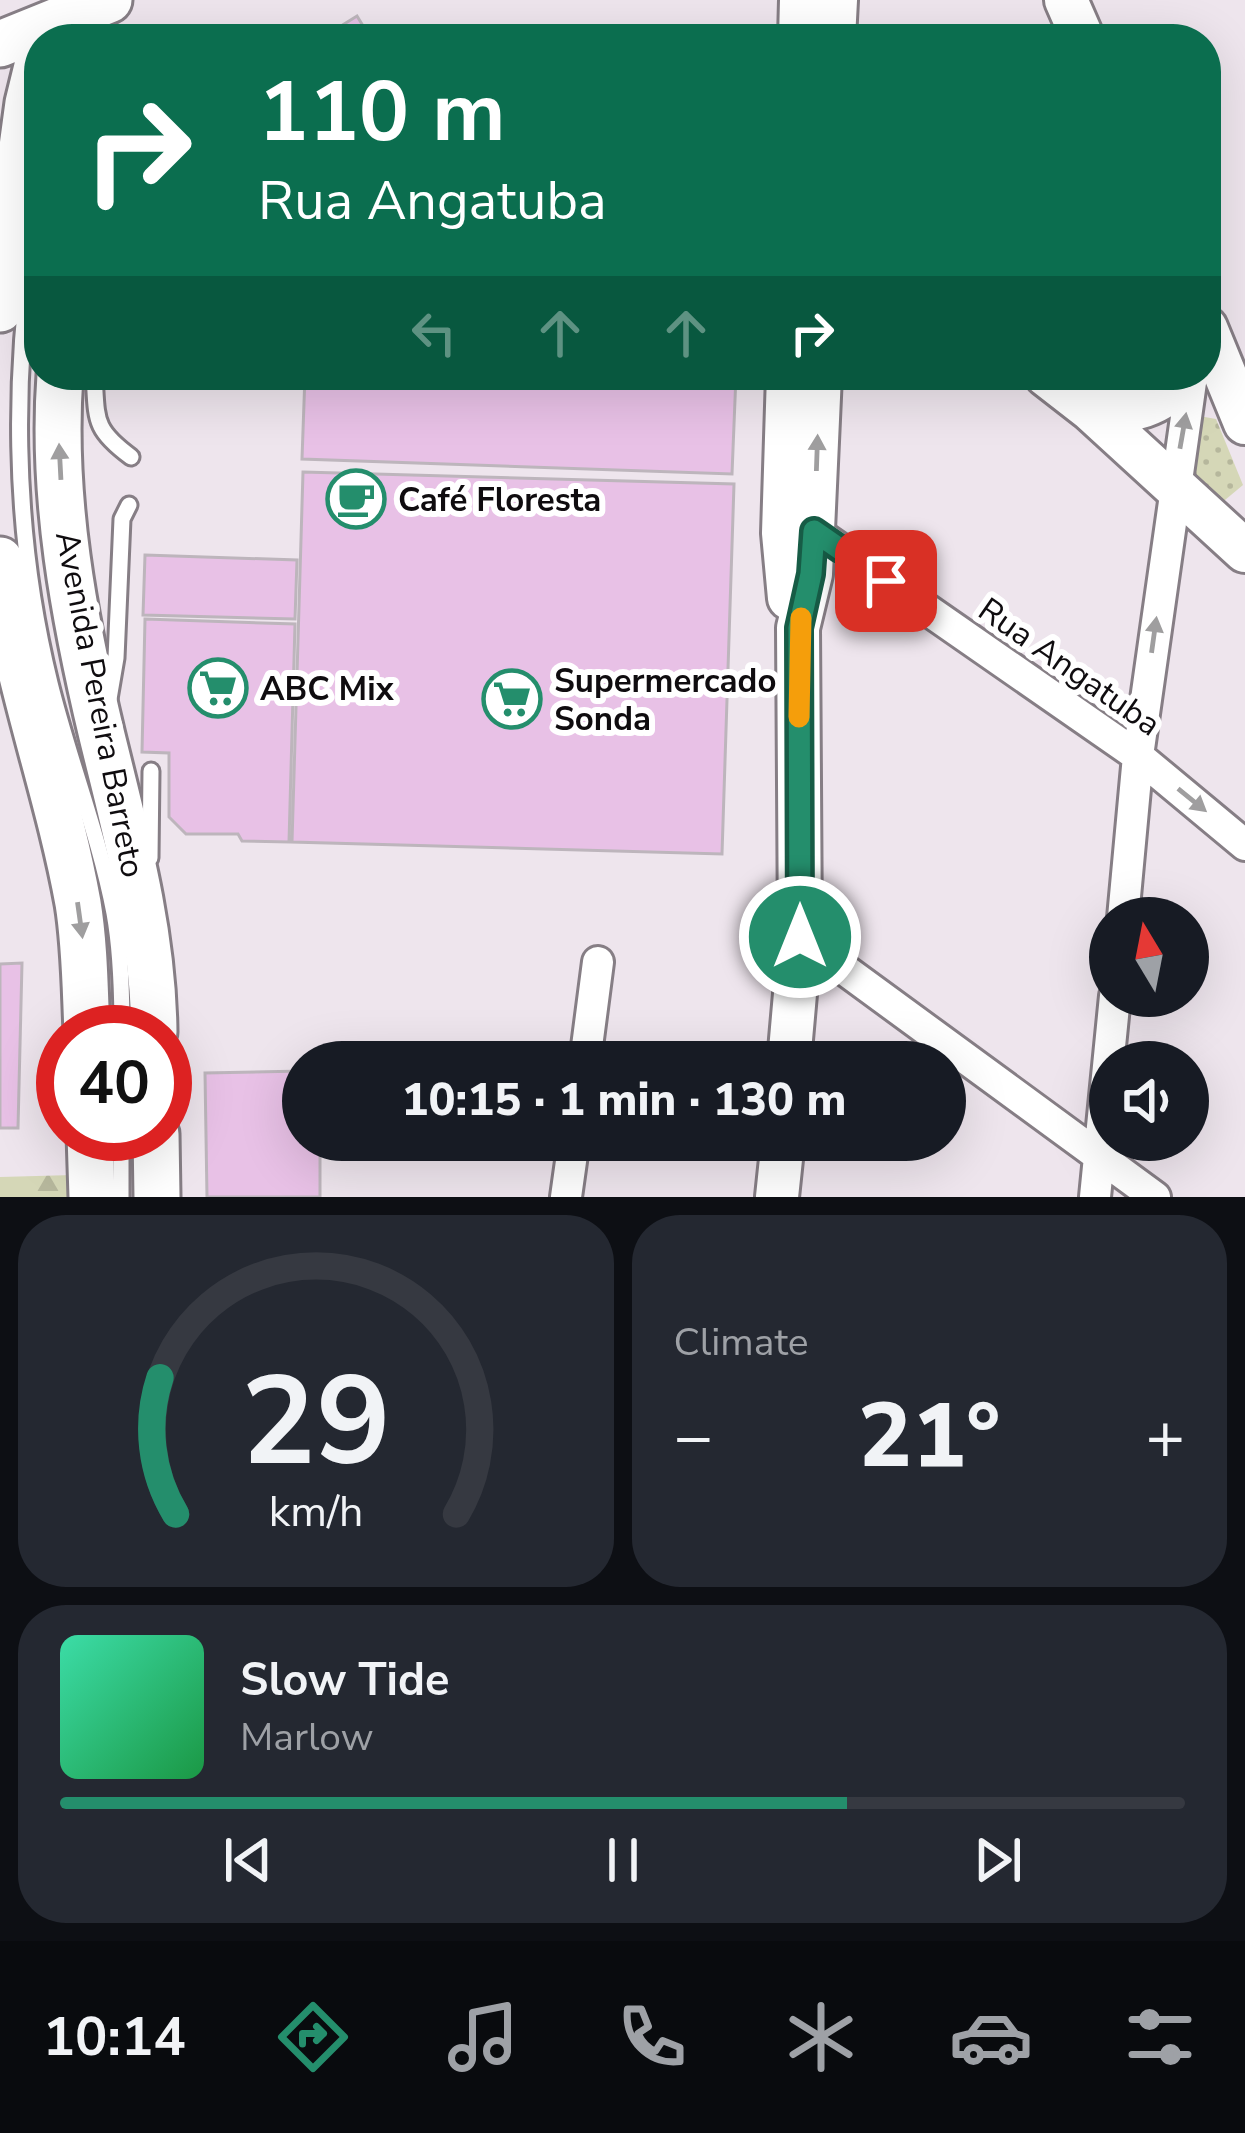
<!DOCTYPE html>
<meta charset="utf-8">
<style>
:root{--surface:#171b24;--page:#242831;--text:#f1f3f6;--muted:#9ea1a6;--line:#363941;--accent:#248e6c}
body{margin:0;font-family:"Nunito Sans",sans-serif;background:var(--page);color:var(--text);height:100vh;display:flex;flex-direction:column;font-size:45px;white-space:nowrap}
*{box-sizing:border-box;margin:0}
p{font-size:39px;color:var(--muted)}
.icon{flex:none;width:66px;height:66px;fill:none;stroke:currentColor;stroke-width:2;stroke-linecap:round;stroke-linejoin:round}
.map{position:relative;height:1197px;overflow:hidden}
.panel{display:flex;flex-direction:column;gap:18px;padding:18px;background:#0d0f14;flex:1}
.panel>*{flex:none}
.hud{position:absolute;left:24px;top:24px;width:1197px;height:366px;border-radius:48px;box-shadow:0 12px 48px #0002;background:#0b6e4f;color:#fff;overflow:hidden}
.needle{width:78px;rotate:350deg}
.tools{position:absolute;left:1089px;top:897px;display:grid;gap:24px}
.tools a{display:grid;place-items:center;width:120px;height:120px;border-radius:50%;background:var(--surface);box-shadow:0 12px 48px #0002;font-size:60px}
.speed{position:absolute;left:36px;top:1005px;display:flex;gap:24px;font-size:60px;font-weight:700;text-align:center}
.speed>*{display:grid;place-content:center;width:156px;height:156px;border-radius:50%;background:var(--surface);box-shadow:0 12px 48px #0002;line-height:1}
.speed .limit{border:18px solid #d22;background:#fff;color:#111}
.pin{position:absolute;display:grid;place-items:center;width:102px;height:102px;color:#fff;margin:-51px;border-radius:24px;box-shadow:0 6px 18px #0006}
.me{position:absolute;width:132px;margin:-66px;rotate:0deg;stroke-linejoin:round;filter:drop-shadow(0 0 9px #0008)}
.turn{display:flex;align-items:center;gap:42px;height:252px;padding:0 36px;font-size:54px}
.turn .icon{width:156px;height:156px;stroke-width:2.5}
.turn b{display:block;font-size:84px;line-height:102px}
.lanes{display:flex;align-items:center;height:114px;padding:0 36px;background:#0003;justify-content:center;gap:60px;direction:ltr}
.lanes .off{opacity:.35}
.big{font-size:90px;font-weight:800;line-height:1.1}
.panel .tile{flex:1;display:flex;flex-direction:column;justify-content:center;gap:18px;min-width:0;padding:0 42px;border-radius:48px;background:var(--page)}
.panel .dial{align-items:center;gap:0}
.dial svg{height:312px;overflow:visible;fill:none;stroke:var(--line);stroke-width:7;stroke-linecap:round;text-anchor:middle}
.dial text{fill:var(--text);stroke:none}
.song{display:flex;align-items:center;gap:36px}
.cover{width:144px;height:144px;border-radius:18px;background:linear-gradient(135deg,hsl(160 70% 55%),hsl(140 70% 35%))}
.played{height:12px;border-radius:6px;background:linear-gradient(90deg,var(--accent) 70%,var(--line) 70%)}
.keys{display:flex;justify-content:space-around;direction:ltr}
.heat{display:flex;justify-content:space-between;align-items:center;font-size:66px;direction:ltr}
.panel .tiles{flex:1;display:grid;gap:18px;grid-template-columns:1fr 1fr}
.tile:last-child{grid-column:span 2}
.trip{position:absolute;left:282px;top:1041px;width:684px;height:120px;border-radius:60px;background:var(--surface);box-shadow:0 12px 48px #0002;font-weight:800;line-height:120px;text-align:center}
.dock{display:flex;height:192px;justify-content:space-around;align-items:center;background:#090b0e;color:var(--muted)}
.dock .icon{width:84px;height:84px}
.dock .current{color:var(--accent)}
.dock b{font-size:54px;color:var(--text)}
.map>svg:first-child{display:block}
.forest{fill:url(#forest-firs)}
.park{fill:url(#park-dots)}
.building{fill:#e8c1e6;stroke:#bdb5bc;stroke-width:3}
.lines{fill:none;stroke-linecap:round;stroke-linejoin:round}
.lane-casing{stroke:#867e85;stroke-width:21}
.street-casing{stroke:#867e85;stroke-width:36}
.secondary-casing{stroke:#867e85;stroke-width:48}
.primary-casing{stroke:#867e85;stroke-width:51}
.lane{stroke:#fff;stroke-width:15}
.street{stroke:#fff;stroke-width:30}
.secondary{stroke:#fff;stroke-width:42}
.primary{stroke:#fff;stroke-width:45}
.oneway{fill:#9f9e9f}
.route-casing{stroke:#175c46;stroke-width:30}
.route{stroke:#248e6c;stroke-width:21}
.slow{stroke:#f59e0b;stroke-width:21}
.labels{text-anchor:middle;stroke-width:12;stroke-linejoin:round;paint-order:stroke}
.poi-label{font-size:33px;font-weight:bold;fill:#0f0c0f;stroke:#fff;text-anchor:start}
.street-label{font-size:33px;fill:#0f0c0f;stroke:#fff}
</style>
<div class="map">
<svg width="1245" height="1197" viewBox="0 0 1245 1197">
<defs>
<pattern id="forest-firs" width="22" height="20" patternUnits="userSpaceOnUse" patternTransform="scale(3)"><rect width="22" height="20" fill="#d5d7b7"/><path d="M5 1l3.5 6h-7zM16 11l3.5 6h-7z" fill="#b6b79c"/></pattern>
<pattern id="park-dots" width="8" height="8" patternUnits="userSpaceOnUse" patternTransform="scale(3)"><rect width="8" height="8" fill="#d5d7b7"/><path d="M2 2h.1M6 6h.1" fill="none" stroke="#b6b79c" stroke-width="1.8" stroke-linecap="round"/></pattern>
</defs>
<rect width="100%" height="100%" fill="#eee5ed"/>
<path class="forest" d="M73,1175l1,22h-74v-20z"/>
<path class="park" d="M1199,416l17,3 27,66 -24,20 -24,-17 -7,-34z"/>
<path class="building" d="M357,16l11,18 -8,5h-40z
M305,375h431l-4,99 -430,-15z
M303,472l431,12 -12,370 -430,-12z
M145,555l152,5 -2,59 -152,-4z
M145,619l150,5 -6,218 -47,-1 -4,-7h-52l-17,-17v-64l-27,-1z
M22,963l-4,165h-18v-164z
M303,1071v69h17v57h-113l-2,-124z"/>
<g class="lines">
<defs>
<path id="lane" d="M39,209c-28,156 -27,320 11,474 19,77 49,152 64,230 7,39 8,79 8,119
M94,375c3,45 -1,54 37,82
M109,699l7,-41 6,-139 7,-14
M150,858l1,-87
M121,1197v-63"/>
<path id="street" d="M796,532l18,-1 324,225 107,89
M1123,918l15,-162 54,-381
M800,937l355,260
M585,1062l13,-100
M566,1197l8,-57
M1095,1197l20,-201"/>
<path id="secondary" d="M1066,0l17,39
M800,39l1,-39
M834,39l2,-39
M1206,328l39,95
M788,375l-5,158 6,65
M1046,375l45,35 154,141
M1091,410c40,4 69,-3 96,-35
M789,1062l11,-125 -2,-309 13,-54 9,-199
M777,1197l6,-57"/>
<path id="primary" d="M0,44l109,-44
M0,309l28,-206 11,-45
M60,375c-9,121 14,244 42,361 24,98 51,194 52,296
M0,560c14,117 57,227 78,343 7,43 7,86 9,129
M90,1134l2,63
M156,1134l1,63"/>
</defs>
<use href="#lane" class="lane-casing"/>
<use href="#street" class="street-casing"/>
<use href="#secondary" class="secondary-casing"/>
<use href="#primary" class="primary-casing"/>
<use href="#lane" class="lane"/>
<use href="#street" class="street"/>
<use href="#secondary" class="secondary"/>
<use href="#primary" class="primary"/>
</g>
<defs><path id="oneway-solid" d="M-6-.8H1V-3.2L6.5 0L1 3.2V.8H-6Z" transform="scale(3)"/></defs>
<g class="oneway">
<use href="#oneway-solid" transform="translate(1183 431) rotate(-80)"/>
<use href="#oneway-solid" transform="translate(817 453) rotate(-88)"/>
<use href="#oneway-solid" transform="translate(60 462) rotate(-93)"/>
<use href="#oneway-solid" transform="translate(1154 635) rotate(-82)"/>
<use href="#oneway-solid" transform="translate(1192 800) rotate(39)"/>
<use href="#oneway-solid" transform="translate(80 920) rotate(82)"/>
</g>
<g class="lines">
<defs>
<path id="route" d="M800,937l-1,-309 12,-54 3,-43 72,50"/>
</defs>
<use href="#route" class="route-casing"/>
<use href="#route" class="route"/>
<path class="slow" d="M799,717l2,-99"/>
</g>
<defs>
<symbol id="cafe-ring" viewBox="-11 -11 22 22"><circle r="9.5" fill="#fff" stroke="#248e6c" stroke-width="1.5"/><path d="M-5.5-4.5H6V0H3Q3 3.5 0 3.5H-2.5Q-5.5 3.5-5.5 0ZM3-3.2v2h1.7v-2ZM-6 4.5H4V6H-6Z" fill="#248e6c"/></symbol>
<symbol id="supermarket-ring" viewBox="-11 -11 22 22"><circle r="9.5" fill="#fff" stroke="#248e6c" stroke-width="1.5"/><path d="M-6-5.5h2.5l.6 2H6L4.5 2H-2.5L-4.4-4H-6ZM-1.5 3.2a1.3 1.3 0 1 0 .1 0ZM3 3.2a1.3 1.3 0 1 0 .1 0Z" fill="#248e6c"/></symbol>
</defs>
<g fill-rule="evenodd">
<use href="#cafe-ring" x="323" y="466" width="66" height="66"/>
<use href="#supermarket-ring" x="185" y="655" width="66" height="66"/>
<use href="#supermarket-ring" x="479" y="666" width="66" height="66"/>
</g>
<g class="labels">
<g class="poi-label">
<text x="398" y="511">Café Floresta</text>
<text x="554" y="692">Supermercado<tspan x="554" dy="38">Sonda</tspan></text>
<text x="260" y="700">ABC Mix</text>
</g>
<g class="street-label">
<text transform="translate(1070 666) rotate(35)" y="12">Rua Angatuba</text>
<text transform="translate(101 704) rotate(79)" y="12">Avenida Pereira Barreto</text>
</g>
</g>
</svg>
<div class="tools">
<a><svg class="needle" viewBox="-14 -14 28 28"><path d="M0-13l5 13h-10z" fill="#e53935"/><path d="M0 13l5-13h-10z" fill="#9ea1a6"/></svg></a>
<a><svg class="icon" aria-label="sound" viewBox="0 0 24 24"><path d="M4 9h4l5-4v14l-5-4H4zM17 9q2 3 0 6"/></svg></a>
</div>
<div class="speed"><div class="limit">40</div></div>
<div class="pin" style="left:886px;top:581px;background:#d93025"><svg class="icon" aria-label="arrive" viewBox="0 0 24 24"><path d="M6 21V4h12l-3 4 3 4H6"/></svg></div>
<svg class="me" style="left:800px;top:937px" viewBox="-20 -20 40 40"><circle r="17" fill="#248e6c" stroke="#fff" stroke-width="3"/><path d="M0-11L8 9 0 5-8 9z" fill="#fff"/></svg>
<div class="trip">10:15 · 1 min · 130 m</div>
<div class="hud">
<div class="turn"><svg class="icon" aria-label="right" viewBox="0 0 24 24"><path d="M7 20v-9h11M14 6l5 5-5 5"/></svg><div><b>110 m</b>Rua Angatuba</div></div>
<div class="lanes"><svg class="icon off" aria-label="left" viewBox="0 0 24 24"><path d="M17 20v-9H6M10 6l-5 5 5 5"/></svg><svg class="icon off" aria-label="ahead" viewBox="0 0 24 24"><path d="M12 20V5M6 11l6-6 6 6"/></svg><svg class="icon off" aria-label="ahead" viewBox="0 0 24 24"><path d="M12 20V5M6 11l6-6 6 6"/></svg><svg class="icon" aria-label="right" viewBox="0 0 24 24"><path d="M7 20v-9h11M14 6l5 5-5 5"/></svg></div>
</div>
</div>
<section class="panel">
<div class="tiles">
<div class="tile dial"><svg viewBox="0 0 100 80">
<path d="M14 69A42 42 0 1 1 86 69"/>
<path d="M14 69A42 42 0 0 1 10 34" stroke="#248e6c"/>
<text x="50" y="56" font-size="32" font-weight="700">29</text>
<text x="50" y="72" font-size="11">km/h</text>
</svg></div>
<div class="tile"><p>Climate</p>
<div class="heat"><a>−</a><b class="big">21°</b><a>+</a></div>
</div>
<div class="tile">
<div class="song"><i class="cover"></i><div><b>Slow Tide</b><p>Marlow</p></div></div>
<div class="played"></div>
<div class="keys"><svg class="icon" aria-label="previous" viewBox="0 0 24 24"><path d="M18 5L8 12l10 7zM5 5v14"/></svg><svg class="icon" aria-label="pause" viewBox="0 0 24 24"><path d="M8 5v14M16 5v14"/></svg><svg class="icon" aria-label="next" viewBox="0 0 24 24"><path d="M6 5l10 7-10 7zM19 5v14"/></svg></div>
</div>
</div>
</section>
<nav class="dock">
<b>10:14</b>
<svg class="icon current" aria-label="directions" viewBox="0 0 24 24"><path d="M12 3l9 9-9 9-9-9zM9 14v-3h6M13 9l2 2-2 2"/></svg>
<svg class="icon" aria-label="music" viewBox="0 0 24 24"><path d="M9 18V5l10-2v13"/><circle cx="6" cy="18" r="3"/><circle cx="16" cy="16" r="3"/></svg>
<svg class="icon" aria-label="phone" viewBox="0 0 24 24"><path d="M5 4h4l2 5-3 2q2 4 5 5l2-3 5 2v4C11 20 4 13 5 4z"/></svg>
<svg class="icon" aria-label="climate" viewBox="0 0 24 24"><path d="M12 3v18M4 7l16 10M4 17L20 7"/></svg>
<svg class="icon" aria-label="car" viewBox="0 0 24 24"><path d="M5 17H2v-5l4-1 3-4h7l3 4 3 1v5h-3M9 17h6M6 11h13"/><circle cx="7" cy="17" r="2"/><circle cx="17" cy="17" r="2"/></svg>
<svg class="icon" aria-label="filters" viewBox="0 0 24 24"><path d="M4 7h16M4 17h16"/><circle cx="9" cy="7" r="2"/><circle cx="15" cy="17" r="2"/></svg>
</nav>
